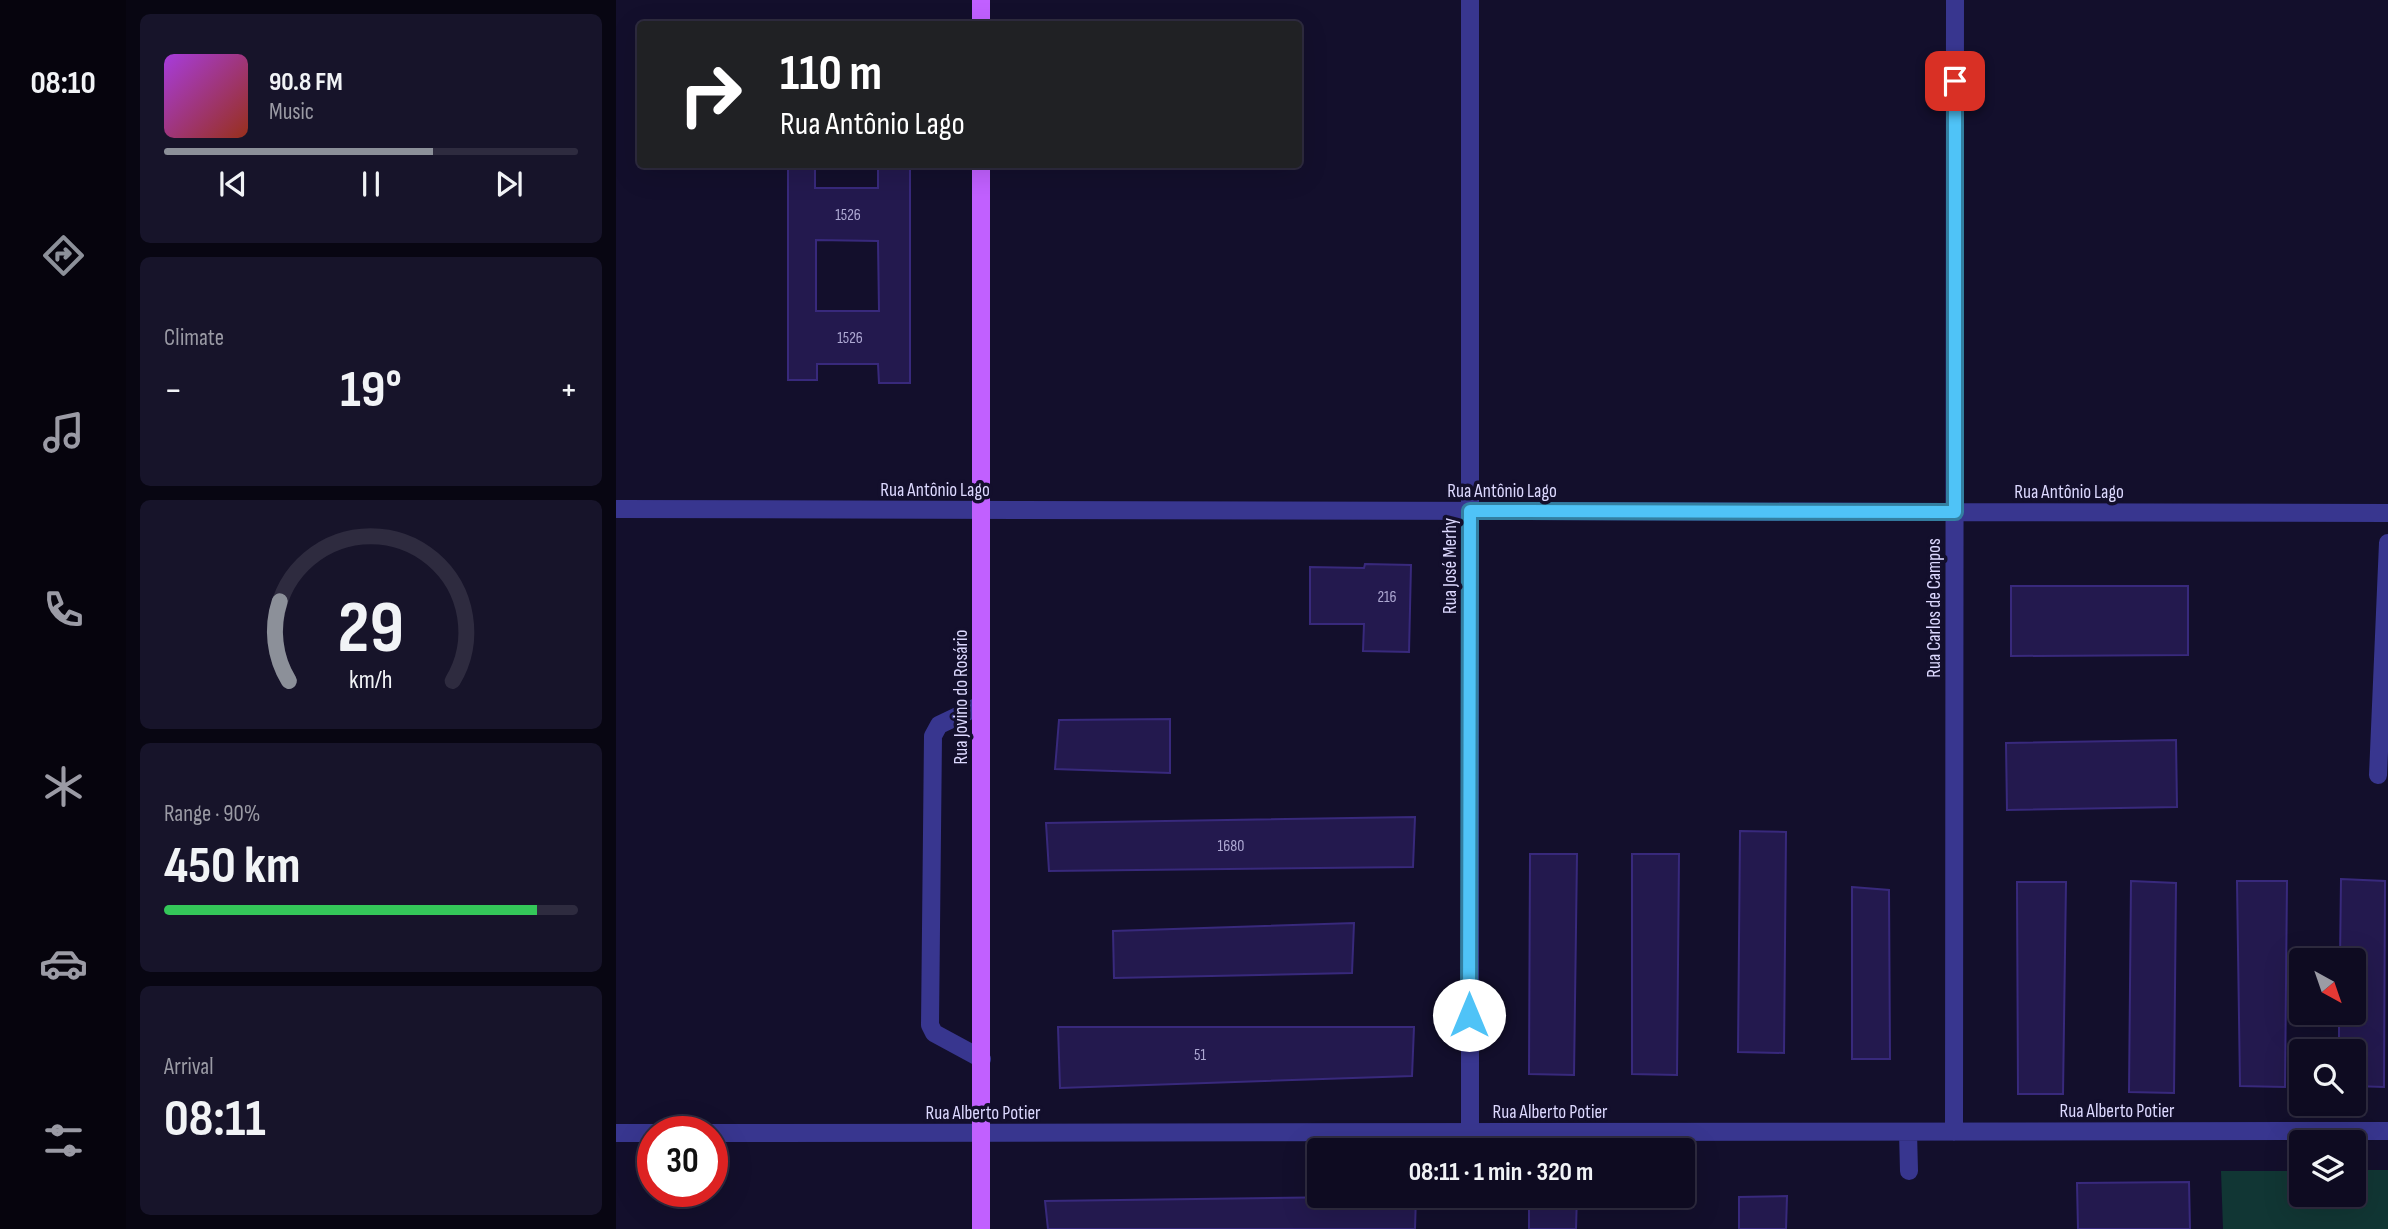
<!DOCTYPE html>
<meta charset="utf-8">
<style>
:root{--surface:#0e0b21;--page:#17142a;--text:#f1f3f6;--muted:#9b9ba5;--line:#2e2b3f;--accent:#8c9099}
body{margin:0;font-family:"Sofia Sans Condensed",sans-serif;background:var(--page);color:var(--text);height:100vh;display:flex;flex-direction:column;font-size:26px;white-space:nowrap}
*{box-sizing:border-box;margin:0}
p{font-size:23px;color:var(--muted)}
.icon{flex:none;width:38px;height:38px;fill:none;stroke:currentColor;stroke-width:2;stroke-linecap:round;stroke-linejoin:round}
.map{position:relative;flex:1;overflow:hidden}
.details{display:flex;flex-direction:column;gap:14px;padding:14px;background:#080612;width:490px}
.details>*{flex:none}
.banner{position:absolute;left:21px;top:21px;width:665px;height:147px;border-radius:7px;box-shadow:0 7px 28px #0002,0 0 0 2px var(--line);background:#202124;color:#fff;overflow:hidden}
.needle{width:46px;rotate:140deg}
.tools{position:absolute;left:1673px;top:948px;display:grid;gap:14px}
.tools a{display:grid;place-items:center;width:77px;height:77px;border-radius:7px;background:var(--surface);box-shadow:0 7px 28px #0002,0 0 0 2px var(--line);font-size:35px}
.speed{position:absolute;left:21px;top:1116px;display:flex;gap:14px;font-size:35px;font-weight:700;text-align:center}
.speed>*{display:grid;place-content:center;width:91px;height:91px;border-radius:50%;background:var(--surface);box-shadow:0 7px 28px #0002,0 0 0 2px var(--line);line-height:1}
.speed .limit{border:10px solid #d22;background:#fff;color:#111}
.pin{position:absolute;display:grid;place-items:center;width:60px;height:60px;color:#fff;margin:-30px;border-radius:14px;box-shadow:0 4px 10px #0006}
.me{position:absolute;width:77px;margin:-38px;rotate:0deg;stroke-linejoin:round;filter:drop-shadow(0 0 5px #0008)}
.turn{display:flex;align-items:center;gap:24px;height:147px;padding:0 28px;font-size:32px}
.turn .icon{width:91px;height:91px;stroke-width:2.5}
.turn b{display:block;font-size:49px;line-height:60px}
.big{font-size:52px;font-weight:700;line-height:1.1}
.details .card{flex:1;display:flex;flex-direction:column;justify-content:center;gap:10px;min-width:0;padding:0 24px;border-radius:10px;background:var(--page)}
.details .dial{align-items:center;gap:0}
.dial svg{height:182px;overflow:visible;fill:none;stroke:var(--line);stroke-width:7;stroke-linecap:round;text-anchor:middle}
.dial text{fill:var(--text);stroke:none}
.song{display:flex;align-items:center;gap:21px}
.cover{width:84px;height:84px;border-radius:10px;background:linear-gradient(135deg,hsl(280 70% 55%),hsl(10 70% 35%))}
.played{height:7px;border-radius:4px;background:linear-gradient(90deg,var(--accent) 65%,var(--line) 65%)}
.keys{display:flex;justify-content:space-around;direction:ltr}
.heat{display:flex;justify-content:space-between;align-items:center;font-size:38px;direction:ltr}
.charge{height:10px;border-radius:5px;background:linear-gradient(90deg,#34c759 90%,var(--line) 0)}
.trip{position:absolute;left:691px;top:1138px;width:388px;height:70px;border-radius:7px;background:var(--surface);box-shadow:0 7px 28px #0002,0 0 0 2px var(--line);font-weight:700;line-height:70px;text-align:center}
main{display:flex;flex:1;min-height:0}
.tab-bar{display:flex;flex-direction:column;width:126px;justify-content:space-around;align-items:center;background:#06040d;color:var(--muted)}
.tab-bar .icon{width:49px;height:49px}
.tab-bar .selected{color:var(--accent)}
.tab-bar b{font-size:32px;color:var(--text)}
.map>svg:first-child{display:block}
.green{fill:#113634}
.building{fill:#23194e;stroke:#38297c;stroke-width:2;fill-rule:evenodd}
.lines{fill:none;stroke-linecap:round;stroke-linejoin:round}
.minor{stroke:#38368f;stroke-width:18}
.major{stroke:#c160ff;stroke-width:18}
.route-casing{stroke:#337fa1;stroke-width:18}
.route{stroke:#4fc3f7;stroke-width:12}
.labels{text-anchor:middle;stroke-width:7;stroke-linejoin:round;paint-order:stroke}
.number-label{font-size:16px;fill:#aea9d3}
.street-label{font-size:19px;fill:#ddd9ff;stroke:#130f2c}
</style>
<main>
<nav class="tab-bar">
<b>08:10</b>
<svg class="icon selected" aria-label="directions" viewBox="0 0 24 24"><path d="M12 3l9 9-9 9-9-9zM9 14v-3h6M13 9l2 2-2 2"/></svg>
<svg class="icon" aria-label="music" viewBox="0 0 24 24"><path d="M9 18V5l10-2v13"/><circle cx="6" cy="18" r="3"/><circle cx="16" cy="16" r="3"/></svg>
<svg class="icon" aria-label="phone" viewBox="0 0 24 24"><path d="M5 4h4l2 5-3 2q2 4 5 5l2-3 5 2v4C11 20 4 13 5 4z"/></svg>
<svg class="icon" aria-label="climate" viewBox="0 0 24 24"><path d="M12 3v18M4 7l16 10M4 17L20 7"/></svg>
<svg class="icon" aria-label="car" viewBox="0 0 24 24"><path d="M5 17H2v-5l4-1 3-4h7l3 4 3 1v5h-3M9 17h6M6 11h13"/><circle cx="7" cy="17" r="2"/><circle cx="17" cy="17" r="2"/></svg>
<svg class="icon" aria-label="filters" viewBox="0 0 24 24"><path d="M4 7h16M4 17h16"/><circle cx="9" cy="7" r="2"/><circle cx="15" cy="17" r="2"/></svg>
</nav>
<section class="details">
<div class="card">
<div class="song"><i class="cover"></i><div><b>90.8 FM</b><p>Music</p></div></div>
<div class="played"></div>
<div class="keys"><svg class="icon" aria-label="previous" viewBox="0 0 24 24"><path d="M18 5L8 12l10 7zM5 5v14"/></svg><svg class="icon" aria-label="pause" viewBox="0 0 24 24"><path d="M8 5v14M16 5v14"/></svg><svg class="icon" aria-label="next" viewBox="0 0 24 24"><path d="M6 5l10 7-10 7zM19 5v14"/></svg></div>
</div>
<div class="card"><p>Climate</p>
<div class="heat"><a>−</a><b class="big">19°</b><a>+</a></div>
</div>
<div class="card dial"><svg viewBox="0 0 100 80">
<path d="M14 69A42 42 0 1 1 86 69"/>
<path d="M14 69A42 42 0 0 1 10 34" stroke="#8c9099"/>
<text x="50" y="56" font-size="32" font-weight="700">29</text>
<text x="50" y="72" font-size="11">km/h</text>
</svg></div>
<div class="card"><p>Range · 90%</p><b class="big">450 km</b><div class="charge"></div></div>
<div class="card"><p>Arrival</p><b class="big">08:11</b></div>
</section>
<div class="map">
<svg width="1772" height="1229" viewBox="0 0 1772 1229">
<rect width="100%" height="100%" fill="#130f2c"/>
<path class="green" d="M1738,1170h34v59h-165l-2,-58h80v24h53z"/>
<path class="building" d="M172,164h27v24h63v-24h32v219h-31l-1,-19h-61v16h-29zM200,240l62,1 1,70h-63z
M749,564l46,1 -2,87 -46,-1 1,-27h-54v-57l54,1z
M1395,586h177v69l-177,1z
M554,719v54l-115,-4 4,-49z
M1560,740l1,67 -170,3 -1,-67z
M799,817l-2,50 -364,4 -3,-48z
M1124,831l46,1 -2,221 -46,-1z
M914,854h47l-3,221 -45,-1z
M1016,854h47l-2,221 -45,-1z
M1725,879l44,2 -1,206 -30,-1v-34h-15v-39h15v-52h-14z
M1515,881l45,2 -2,210 -45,-1z
M1621,881h50l-2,206 -45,-1z
M1401,882h49l-3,212h-45z
M1236,887l37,3 1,169h-38z
M738,923l-2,50 -238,5 -1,-47z
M442,1027h356l-2,49 -352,12z
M1573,1182l1,47h-112l-1,-46z
M913,1195h48l-1,34h-47z
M800,1196l-1,33h-367l-3,-28z
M1171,1196l-1,33h-47v-32z"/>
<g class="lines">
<path class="minor" d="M0,509l1772,4
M365,705l-42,20 -6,11 -3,289 4,8 48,26
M1762,775l10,-232
M854,1132v-1132
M1292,1132l1,39
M1338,1132l1,-1132
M0,1133h37
M96,1133l1676,-2"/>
<path class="major" d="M365,24v-24
M365,1229v-1065"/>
</g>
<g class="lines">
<defs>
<path id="route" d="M853,1015l1,-504 485,1v-431"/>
</defs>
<use href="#route" class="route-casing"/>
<use href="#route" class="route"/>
</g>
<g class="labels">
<g class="number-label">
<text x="232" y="220">1526</text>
<text x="234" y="343">1526</text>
<text x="771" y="602">216</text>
<text x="615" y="851">1680</text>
<text x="584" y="1060">51</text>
</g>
<g class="street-label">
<text x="319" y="496">Rua Antônio Lago</text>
<text x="886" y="497">Rua Antônio Lago</text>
<text x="1453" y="498">Rua Antônio Lago</text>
<text transform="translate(833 566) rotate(-90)" y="7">Rua José Merhy</text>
<text transform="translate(1317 608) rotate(-90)" y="7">Rua Carlos de Campos</text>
<text transform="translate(344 697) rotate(-90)" y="7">Rua Jovino do Rosário</text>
<text x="1501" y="1117">Rua Alberto Potier</text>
<text x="934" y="1118">Rua Alberto Potier</text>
<text x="367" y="1119">Rua Alberto Potier</text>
</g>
</g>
</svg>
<div class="tools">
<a><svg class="needle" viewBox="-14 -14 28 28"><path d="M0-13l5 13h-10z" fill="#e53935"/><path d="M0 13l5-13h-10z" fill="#9b9ba5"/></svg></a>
<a><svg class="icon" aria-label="search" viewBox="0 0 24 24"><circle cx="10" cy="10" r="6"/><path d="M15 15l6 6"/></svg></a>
<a><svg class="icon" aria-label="layers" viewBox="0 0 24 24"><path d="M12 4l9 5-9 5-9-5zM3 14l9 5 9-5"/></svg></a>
</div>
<div class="speed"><div class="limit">30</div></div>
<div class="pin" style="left:1339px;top:81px;background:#d93025"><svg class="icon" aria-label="arrive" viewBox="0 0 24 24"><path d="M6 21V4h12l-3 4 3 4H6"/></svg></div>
<svg class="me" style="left:853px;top:1015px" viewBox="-20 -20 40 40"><circle r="19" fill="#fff"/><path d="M0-13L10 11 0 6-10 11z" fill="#4fc3f7"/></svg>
<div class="trip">08:11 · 1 min · 320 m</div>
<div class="banner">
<div class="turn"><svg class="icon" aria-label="right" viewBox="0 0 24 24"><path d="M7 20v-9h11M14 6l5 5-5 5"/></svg><div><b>110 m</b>Rua Antônio Lago</div></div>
</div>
</div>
</main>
